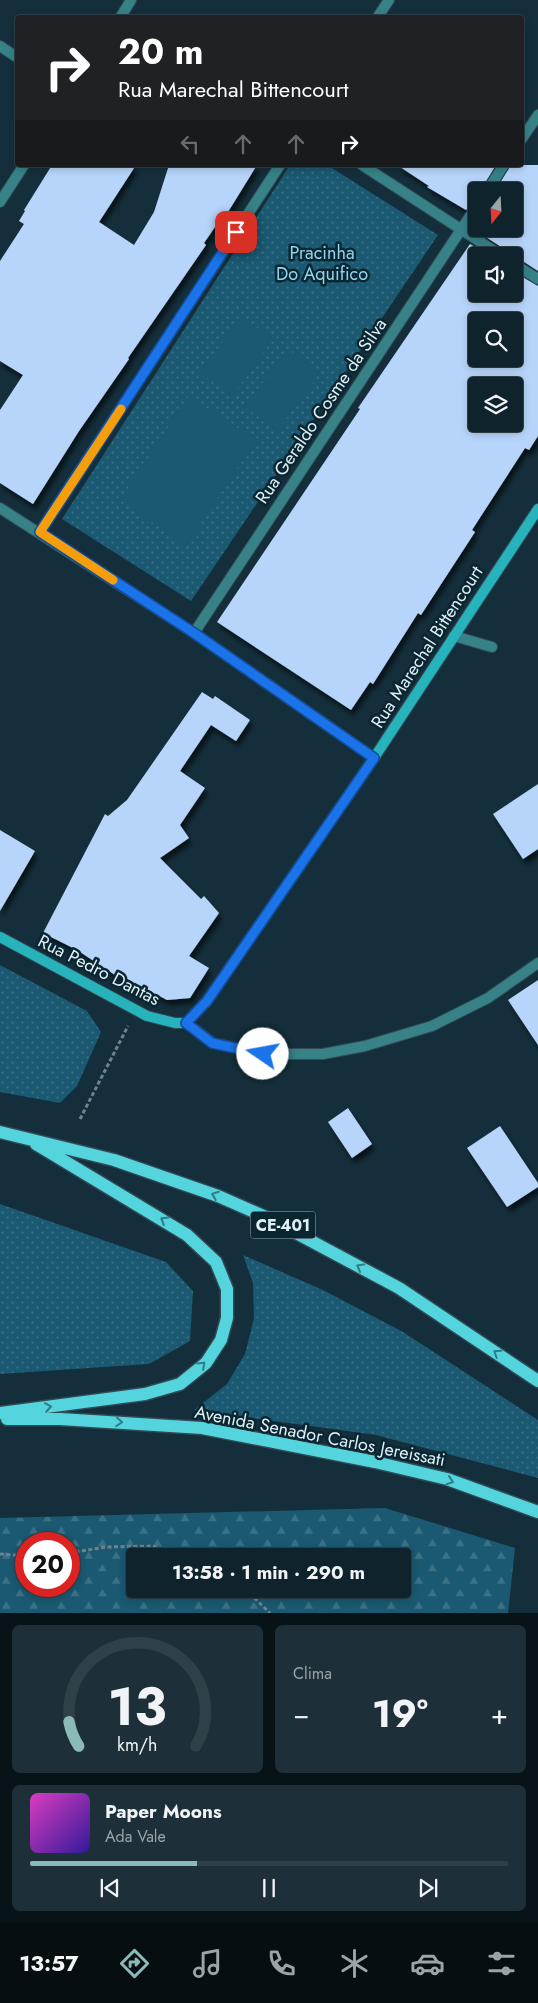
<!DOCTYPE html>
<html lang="pt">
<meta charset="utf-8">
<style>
:root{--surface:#0f232c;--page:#1d2f38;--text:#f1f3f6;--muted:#9ba4a9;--line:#2f4048;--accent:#8bbbb9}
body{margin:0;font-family:Jost,sans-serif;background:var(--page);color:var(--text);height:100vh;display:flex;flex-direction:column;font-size:19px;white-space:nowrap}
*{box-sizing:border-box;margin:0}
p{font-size:16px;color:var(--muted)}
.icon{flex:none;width:28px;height:28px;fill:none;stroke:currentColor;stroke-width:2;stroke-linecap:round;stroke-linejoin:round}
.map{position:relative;height:1613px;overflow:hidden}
.sheet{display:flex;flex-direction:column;gap:12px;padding:12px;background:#081318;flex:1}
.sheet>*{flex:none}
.hud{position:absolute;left:15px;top:15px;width:509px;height:152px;border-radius:5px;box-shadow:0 2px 8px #0003,0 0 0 1px var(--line);background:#202124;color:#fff;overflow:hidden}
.needle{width:32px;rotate:198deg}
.controls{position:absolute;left:468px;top:182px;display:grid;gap:10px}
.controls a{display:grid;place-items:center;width:55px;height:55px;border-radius:5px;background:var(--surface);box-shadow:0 2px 8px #0003,0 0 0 1px var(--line);font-size:25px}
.speed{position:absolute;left:15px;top:1532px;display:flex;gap:10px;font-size:25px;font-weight:700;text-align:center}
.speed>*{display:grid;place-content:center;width:65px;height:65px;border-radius:50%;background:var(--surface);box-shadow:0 2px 8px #0003,0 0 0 1px var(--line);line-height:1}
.speed .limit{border:8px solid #d22;background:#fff;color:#111}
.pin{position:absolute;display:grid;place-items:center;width:42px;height:42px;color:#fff;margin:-21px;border-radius:10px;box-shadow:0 2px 8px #0006}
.me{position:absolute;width:55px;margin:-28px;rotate:282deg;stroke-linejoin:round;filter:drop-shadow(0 0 4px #0008)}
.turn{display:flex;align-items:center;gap:18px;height:105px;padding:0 20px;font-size:22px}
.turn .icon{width:65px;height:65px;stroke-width:2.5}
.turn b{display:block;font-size:35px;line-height:42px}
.lanes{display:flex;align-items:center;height:48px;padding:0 20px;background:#0003;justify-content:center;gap:25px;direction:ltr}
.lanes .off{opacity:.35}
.big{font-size:38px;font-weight:700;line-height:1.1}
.sheet .widget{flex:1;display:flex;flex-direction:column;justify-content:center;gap:8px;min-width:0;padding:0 18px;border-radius:8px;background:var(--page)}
.sheet .dial{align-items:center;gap:0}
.dial svg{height:130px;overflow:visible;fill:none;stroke:var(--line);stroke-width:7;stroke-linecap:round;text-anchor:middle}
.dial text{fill:var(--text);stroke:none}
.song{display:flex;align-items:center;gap:15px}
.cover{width:60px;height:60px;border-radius:8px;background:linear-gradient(135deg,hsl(310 70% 55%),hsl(250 70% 35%))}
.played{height:5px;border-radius:2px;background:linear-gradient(90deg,var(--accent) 35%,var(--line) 35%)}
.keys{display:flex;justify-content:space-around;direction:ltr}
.heat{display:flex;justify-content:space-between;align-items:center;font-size:28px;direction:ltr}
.sheet .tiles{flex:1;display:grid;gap:12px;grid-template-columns:1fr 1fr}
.widget:last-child{grid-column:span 2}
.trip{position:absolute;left:126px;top:1548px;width:285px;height:50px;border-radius:5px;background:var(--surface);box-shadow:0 2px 8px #0003,0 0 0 1px var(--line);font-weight:700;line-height:50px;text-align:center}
.tab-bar{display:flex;height:80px;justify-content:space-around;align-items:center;background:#060e12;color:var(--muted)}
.tab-bar .icon{width:35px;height:35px}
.tab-bar .selected{color:var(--accent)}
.tab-bar b{font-size:22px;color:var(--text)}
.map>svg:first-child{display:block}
.grass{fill:url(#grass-dots)}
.forest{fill:url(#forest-firs);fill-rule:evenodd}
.garden{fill:#1a5971}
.building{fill:#b7d4fa;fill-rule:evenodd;filter:url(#shadow)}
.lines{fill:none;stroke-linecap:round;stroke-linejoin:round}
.lane-casing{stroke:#314a55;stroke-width:12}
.street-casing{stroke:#314a55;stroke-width:12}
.secondary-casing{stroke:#314a55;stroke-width:12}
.primary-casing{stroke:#314a55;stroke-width:15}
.path{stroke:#6e848e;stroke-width:3;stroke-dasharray:4 2.5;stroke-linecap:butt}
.lane{stroke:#378287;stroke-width:10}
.street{stroke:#378287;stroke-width:10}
.secondary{stroke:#27b3bb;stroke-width:10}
.primary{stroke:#54d4dc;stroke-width:12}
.oneway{stroke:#2f7d86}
.route-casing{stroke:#114b97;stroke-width:12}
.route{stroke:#1a73e8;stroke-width:9}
.slow{stroke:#f59e0b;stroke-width:9}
.labels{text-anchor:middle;stroke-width:5;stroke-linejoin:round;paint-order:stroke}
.shield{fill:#0a2631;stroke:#a0b3bc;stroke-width:1}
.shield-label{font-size:16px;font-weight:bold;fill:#e0f0f8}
.park-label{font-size:18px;fill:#91d4f3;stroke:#0a2631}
.street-label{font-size:18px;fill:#e0f0f8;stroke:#0a2631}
</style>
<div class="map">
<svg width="538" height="1613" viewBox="0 0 538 1613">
<defs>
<pattern id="grass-dots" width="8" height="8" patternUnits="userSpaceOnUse" patternTransform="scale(1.25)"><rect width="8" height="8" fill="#1a5971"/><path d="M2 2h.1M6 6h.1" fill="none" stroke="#3b7186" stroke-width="1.8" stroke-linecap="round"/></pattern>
<pattern id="forest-firs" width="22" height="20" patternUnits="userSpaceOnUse" patternTransform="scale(1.25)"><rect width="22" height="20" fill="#1a5971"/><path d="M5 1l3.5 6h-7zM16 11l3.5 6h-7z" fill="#3b7186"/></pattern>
<filter id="shadow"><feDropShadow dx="3" dy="5.5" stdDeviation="2.5" flood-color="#0009"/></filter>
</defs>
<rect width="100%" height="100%" fill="#142f3b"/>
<path class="grass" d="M290,165h37l111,70 -247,366 -129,-82z
M0,965l87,46 14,21 -24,54 -17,17 -60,-11z
M0,1204l166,58 27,29 -3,50 -41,23 -149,10z
M243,1255l82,36 78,41 135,88v58l-162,-43 -182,-25 33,-26 18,-30 9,-36 -1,-35z"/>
<path class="forest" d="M385,1508l130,40 -7,65h-508v-95zM26,1544h43v42h-43zM135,1556h267v33h-267z"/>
<path class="garden" d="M241,316l32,23 -41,57 -32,-23z
M288,349l32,24 -42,57 -33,-23z
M189,396l67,44 -70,106 -66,-46z"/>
<path class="building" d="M52,165h84l-37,57 35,23 20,-33 15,-47h88l-29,47 -2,-1 -22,32 2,2 -78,113 1,1 -50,72 -46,73 -33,-21v-73l23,-35 -23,-14v-100l24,-37 -5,-3 6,-10 -1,-1z
M397,165h99l-16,26h-4v9l-5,3 -5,7 -39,-23 2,-1z
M511,165h27v106l-20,-13 -9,-2 -3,-6 -28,-18 3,-3h33v-38h-19z
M470,244l20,12h-14v38h38v-22l24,14v150l-9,14 -4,-2 -53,82 3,2 -54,83 -3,-2 -45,71 -3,-2 -19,28 -134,-88 143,-213 -2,-1zM476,321h38v38h-38zM476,386h38v38h-38z
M202,692l11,7 2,-3 35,24 -14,21 -25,-16 -31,46 25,17 -25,37 9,13 -29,20 41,41 3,-3 15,17 -30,43 20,12 -19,30 -23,2 -51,-27 -1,2 -38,-25 -34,-17 62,-119 3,2 19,-16z
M538,784v65l-15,10 -30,-45z
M0,830l35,21 -35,60z
M538,980v65l-30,-45z
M348,1108l24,36 -20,14 -24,-36z
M500,1126l38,57v4l-31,20 -40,-59z"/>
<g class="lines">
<defs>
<path id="lane" d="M0,46l18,12
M454,636l38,11
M186,1023l27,20 50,11h60l42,-8 67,-20 56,-28 50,-35"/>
<path id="street" d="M120,18l11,-18
M377,18l12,-18
M521,140l17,-25
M362,165l140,91
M487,191l17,-26
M0,202l24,-37
M514,264l24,15
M0,508l194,125 180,125
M40,532l240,-367
M194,633l282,-426"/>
<path id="secondary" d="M0,937l147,79 28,7h11l21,-22 167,-243 164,-249"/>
<path id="primary" d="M0,1132l114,28 104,36 50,22 131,70 139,93
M0,1413l145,-19 35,-10 26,-21 15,-23 6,-22v-29l-11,-27 -29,-27 -151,-91
M7,1419h53l142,9 173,34 72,17 91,33"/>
</defs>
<use href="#lane" class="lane-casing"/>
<use href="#street" class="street-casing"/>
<use href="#secondary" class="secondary-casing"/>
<use href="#primary" class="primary-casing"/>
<path class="path" d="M80,1119l48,-93
M69,1553l37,-6 47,-1 33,10
M0,1554l26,2
M245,1589l25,24"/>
<use href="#lane" class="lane"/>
<use href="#street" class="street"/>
<use href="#secondary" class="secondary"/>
<use href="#primary" class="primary"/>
</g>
<defs><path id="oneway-chevron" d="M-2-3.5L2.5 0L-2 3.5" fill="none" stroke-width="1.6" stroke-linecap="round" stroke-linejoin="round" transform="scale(1.25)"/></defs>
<g class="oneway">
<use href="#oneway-chevron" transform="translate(215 1195) rotate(-159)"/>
<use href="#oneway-chevron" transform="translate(164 1220) rotate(-148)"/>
<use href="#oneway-chevron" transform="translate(360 1267) rotate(-151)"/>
<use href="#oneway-chevron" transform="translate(497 1353) rotate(-147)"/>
<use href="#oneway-chevron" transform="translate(202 1365) rotate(-43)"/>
<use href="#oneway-chevron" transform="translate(48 1407) rotate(-8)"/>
<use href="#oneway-chevron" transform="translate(119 1422) rotate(4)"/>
<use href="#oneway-chevron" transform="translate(450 1481) rotate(18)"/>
</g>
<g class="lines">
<defs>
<path id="route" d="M236,232l-196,300 154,101 180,125 -167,243 -21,22 26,20 51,11"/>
</defs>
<use href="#route" class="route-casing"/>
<use href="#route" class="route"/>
<path class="slow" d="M113,580l-73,-48 81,-123"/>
</g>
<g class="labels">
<rect class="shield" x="250.5" y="1211.5" width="65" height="27" rx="4"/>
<g class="shield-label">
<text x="283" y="1231">CE-401</text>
</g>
<g class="park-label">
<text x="322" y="259">Pracinha<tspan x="322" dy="21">Do Aquifico</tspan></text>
</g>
<g class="street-label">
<text transform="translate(321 411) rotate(-56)" y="6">Rua Geraldo Cosme da Silva</text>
<text transform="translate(427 647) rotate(-57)" y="6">Rua Marechal Bittencourt</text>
<text transform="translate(99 970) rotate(27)" y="6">Rua Pedro Dantas</text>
<text transform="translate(320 1436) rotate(11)" y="6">Avenida Senador Carlos Jereissati</text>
</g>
</g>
</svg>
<div class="controls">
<a><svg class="needle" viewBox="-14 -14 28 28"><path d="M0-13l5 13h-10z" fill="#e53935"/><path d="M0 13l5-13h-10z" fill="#9ba4a9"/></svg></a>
<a><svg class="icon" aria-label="sound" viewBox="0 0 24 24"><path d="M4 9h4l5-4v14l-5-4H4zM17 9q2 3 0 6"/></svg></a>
<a><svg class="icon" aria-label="search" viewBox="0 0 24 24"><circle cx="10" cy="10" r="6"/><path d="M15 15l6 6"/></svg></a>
<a><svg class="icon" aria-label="layers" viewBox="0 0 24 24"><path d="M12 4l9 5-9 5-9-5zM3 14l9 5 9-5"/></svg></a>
</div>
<div class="speed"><div class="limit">20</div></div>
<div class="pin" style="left:236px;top:232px;background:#d93025"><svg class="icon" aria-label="arrive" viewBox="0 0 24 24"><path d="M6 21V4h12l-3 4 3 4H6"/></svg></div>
<svg class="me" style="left:263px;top:1054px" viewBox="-20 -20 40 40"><circle r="19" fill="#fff"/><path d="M0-13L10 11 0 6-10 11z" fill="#1a73e8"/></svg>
<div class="trip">13:58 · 1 min · 290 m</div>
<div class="hud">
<div class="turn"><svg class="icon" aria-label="right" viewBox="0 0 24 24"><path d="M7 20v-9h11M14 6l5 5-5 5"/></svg><div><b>20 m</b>Rua Marechal Bittencourt</div></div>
<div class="lanes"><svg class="icon off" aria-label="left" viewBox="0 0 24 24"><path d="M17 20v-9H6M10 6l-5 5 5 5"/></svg><svg class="icon off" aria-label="ahead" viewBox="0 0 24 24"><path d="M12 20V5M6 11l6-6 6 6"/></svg><svg class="icon off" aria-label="ahead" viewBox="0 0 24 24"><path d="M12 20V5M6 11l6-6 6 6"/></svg><svg class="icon" aria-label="right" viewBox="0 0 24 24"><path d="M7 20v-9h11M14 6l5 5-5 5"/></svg></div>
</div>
</div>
<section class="sheet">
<div class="tiles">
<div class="widget dial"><svg viewBox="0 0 100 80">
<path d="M14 69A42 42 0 1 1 86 69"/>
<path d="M14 69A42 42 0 0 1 8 54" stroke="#8bbbb9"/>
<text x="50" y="56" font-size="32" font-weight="700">13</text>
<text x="50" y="72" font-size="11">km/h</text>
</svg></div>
<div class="widget"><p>Clima</p>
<div class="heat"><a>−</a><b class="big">19°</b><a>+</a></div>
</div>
<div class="widget">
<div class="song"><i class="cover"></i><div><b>Paper Moons</b><p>Ada Vale</p></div></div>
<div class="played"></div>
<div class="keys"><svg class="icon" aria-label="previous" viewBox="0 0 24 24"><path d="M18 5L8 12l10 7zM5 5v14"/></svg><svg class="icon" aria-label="pause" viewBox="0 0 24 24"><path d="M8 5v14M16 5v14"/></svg><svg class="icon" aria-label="next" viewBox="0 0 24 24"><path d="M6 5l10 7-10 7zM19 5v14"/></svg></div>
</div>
</div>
</section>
<nav class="tab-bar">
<b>13:57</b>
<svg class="icon selected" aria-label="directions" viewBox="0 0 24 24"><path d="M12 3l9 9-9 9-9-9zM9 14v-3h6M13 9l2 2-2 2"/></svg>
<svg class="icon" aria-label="music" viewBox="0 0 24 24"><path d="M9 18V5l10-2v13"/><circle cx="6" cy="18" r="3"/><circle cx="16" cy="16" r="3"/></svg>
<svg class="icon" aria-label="phone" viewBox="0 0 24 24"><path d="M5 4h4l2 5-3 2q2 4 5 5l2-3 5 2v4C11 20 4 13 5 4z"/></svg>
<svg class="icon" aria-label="climate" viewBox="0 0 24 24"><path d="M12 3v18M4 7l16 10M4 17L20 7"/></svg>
<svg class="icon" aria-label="car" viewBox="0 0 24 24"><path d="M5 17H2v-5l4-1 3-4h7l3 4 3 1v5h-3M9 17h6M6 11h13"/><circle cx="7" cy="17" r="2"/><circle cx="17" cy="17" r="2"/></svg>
<svg class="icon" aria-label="filters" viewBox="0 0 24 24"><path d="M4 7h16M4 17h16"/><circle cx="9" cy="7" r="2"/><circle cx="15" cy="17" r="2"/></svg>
</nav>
